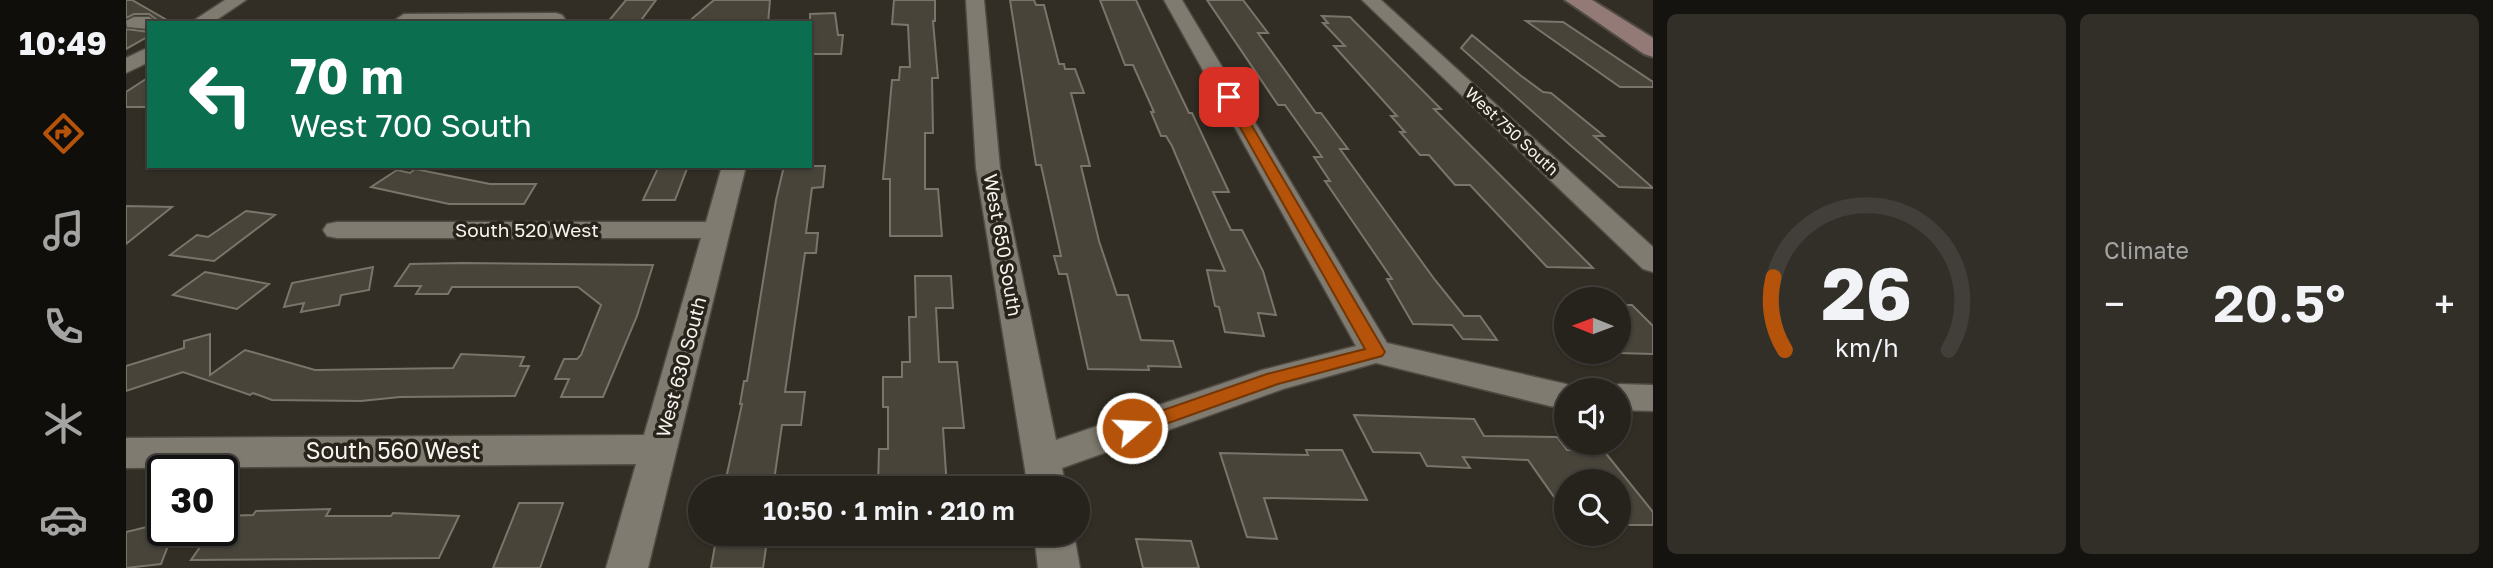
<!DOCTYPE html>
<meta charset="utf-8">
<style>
:root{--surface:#26221c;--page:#322f29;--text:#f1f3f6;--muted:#a4a4a3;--line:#423f3b;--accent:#b45309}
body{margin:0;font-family:"Golos Text",sans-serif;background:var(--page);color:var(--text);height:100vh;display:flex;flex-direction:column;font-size:26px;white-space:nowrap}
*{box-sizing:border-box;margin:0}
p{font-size:23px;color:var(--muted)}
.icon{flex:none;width:38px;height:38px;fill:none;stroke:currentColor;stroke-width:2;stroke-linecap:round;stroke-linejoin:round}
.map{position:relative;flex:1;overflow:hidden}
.sheet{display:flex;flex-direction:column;gap:14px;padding:14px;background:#15130f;width:840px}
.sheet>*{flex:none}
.hud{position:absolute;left:21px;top:21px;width:665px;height:147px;border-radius:0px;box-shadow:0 2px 5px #0004,0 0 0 2px var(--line);background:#0b6e4f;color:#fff;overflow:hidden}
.needle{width:46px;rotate:271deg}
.buttons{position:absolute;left:1428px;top:287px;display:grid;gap:14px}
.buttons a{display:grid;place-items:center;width:77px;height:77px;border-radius:50%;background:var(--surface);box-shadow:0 2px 5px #0004,0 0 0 2px var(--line);font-size:35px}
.speed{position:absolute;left:21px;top:455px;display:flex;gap:14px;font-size:35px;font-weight:700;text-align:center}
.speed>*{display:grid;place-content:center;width:91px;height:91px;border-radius:50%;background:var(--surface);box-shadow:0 2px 5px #0004,0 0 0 2px var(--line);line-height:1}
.speed .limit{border:4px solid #111;border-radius:10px;background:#fff;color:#111}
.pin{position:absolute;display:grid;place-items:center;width:60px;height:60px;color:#fff;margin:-30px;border-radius:14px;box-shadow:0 4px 10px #0006}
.me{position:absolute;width:77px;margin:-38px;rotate:71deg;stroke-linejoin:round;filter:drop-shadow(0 0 5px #0008)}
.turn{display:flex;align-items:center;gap:24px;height:147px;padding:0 28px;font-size:32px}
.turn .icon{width:91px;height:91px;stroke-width:2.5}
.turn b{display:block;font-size:49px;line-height:60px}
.big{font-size:52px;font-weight:600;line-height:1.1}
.sheet .card{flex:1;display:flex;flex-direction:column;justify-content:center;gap:10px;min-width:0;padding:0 24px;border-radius:10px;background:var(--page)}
.sheet .dial{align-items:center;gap:0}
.dial svg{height:182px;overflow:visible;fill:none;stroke:var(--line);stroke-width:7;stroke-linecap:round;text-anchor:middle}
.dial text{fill:var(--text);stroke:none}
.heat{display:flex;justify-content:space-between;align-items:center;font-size:38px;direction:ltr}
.sheet .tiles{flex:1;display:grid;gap:14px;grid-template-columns:repeat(2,1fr)}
.trip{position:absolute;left:562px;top:476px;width:402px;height:70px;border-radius:35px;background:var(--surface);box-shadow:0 2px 5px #0004,0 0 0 2px var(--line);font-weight:600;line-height:70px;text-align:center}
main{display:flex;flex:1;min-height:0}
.tab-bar{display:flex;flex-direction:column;width:126px;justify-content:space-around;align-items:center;background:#0f0e0b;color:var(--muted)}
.tab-bar .icon{width:49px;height:49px}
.tab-bar .selected{color:var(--accent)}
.tab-bar b{font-size:32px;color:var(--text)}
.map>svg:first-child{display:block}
.building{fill:#48443a;stroke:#79756a;stroke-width:2}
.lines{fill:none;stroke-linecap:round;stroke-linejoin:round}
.street-casing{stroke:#4f4b43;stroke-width:3}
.secondary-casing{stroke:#4f4b43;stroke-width:4}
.street{fill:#7f7b70;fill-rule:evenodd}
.secondary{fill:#937a77;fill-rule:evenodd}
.route{fill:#b45309;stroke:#753606;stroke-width:2}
.labels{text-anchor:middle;stroke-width:7;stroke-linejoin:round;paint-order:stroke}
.far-street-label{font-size:16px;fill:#f6f4ee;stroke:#28241b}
.street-label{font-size:19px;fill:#f6f4ee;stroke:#28241b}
.near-street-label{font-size:23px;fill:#f6f4ee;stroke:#28241b}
</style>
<main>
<nav class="tab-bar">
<b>10:49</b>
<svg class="icon selected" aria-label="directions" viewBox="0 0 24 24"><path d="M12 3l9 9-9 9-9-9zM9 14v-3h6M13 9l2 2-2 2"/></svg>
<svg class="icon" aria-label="music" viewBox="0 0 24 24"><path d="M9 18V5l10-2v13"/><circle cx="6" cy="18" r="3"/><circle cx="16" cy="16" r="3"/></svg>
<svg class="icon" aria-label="phone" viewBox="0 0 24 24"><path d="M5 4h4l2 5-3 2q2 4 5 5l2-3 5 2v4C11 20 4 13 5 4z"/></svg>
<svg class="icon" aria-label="climate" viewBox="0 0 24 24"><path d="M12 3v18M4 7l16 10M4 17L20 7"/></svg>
<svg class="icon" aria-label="car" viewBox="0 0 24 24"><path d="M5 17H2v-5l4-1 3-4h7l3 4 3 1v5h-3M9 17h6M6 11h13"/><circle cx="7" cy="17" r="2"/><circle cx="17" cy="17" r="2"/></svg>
</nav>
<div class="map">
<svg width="1527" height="568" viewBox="0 0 1527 568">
<rect width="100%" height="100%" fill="#322e25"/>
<path class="building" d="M0,0h6l40,23h-11l-12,-9h-15l-8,4z
M500,0h30l-17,23h-32z
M588,0h56l-2,23h-81z
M768,0h41v21h-2l5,57h-6l1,55h-8v56h13l4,47h-52v-57h-7l9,-99h7l1,-13h10l-2,-42 -16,-1z
M884,0h24l2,5h8l15,59h5l1,5h10l9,24h-13l19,73h-9l18,75 18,54h11l13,45 32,1 8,26 -33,-1 1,4 -61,-1 -21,-95h-8l-5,-18h7l-20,-91h-5z
M974,0h36l30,65 23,48h3l37,79h-16l18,38h11l21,41 13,44 -18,-2 6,23 -39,-4 -6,-25 -4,-1 -8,-36 18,1 -53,-125 -6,-10h-5l-10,-24h3l-21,-47h-8z
M1081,0h36l25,33h-10l58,80h5l27,36h-8l95,131 29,36h16l17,24 -34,-1 -11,-14 -39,-1 -26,-45h5l-67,-98h5l-16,-24h8l-37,-52h-7z
M709,13l3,22h5l-2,19h-31v-40z
M1196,16l28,1 91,92h-7l159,159 -46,-1 -77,-82h-15l-26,-30h-9l-20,-23h5l-14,-16h6l-63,-70h11l-22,-23h5z
M1400,21l37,1 90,60v5h-33z
M0,29l23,3v4l-23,13z
M1346,35l48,40 23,17 8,1 53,43h-10l59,52 -34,-1 -50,-43 -108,-96z
M23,77v30h-23v-15z
M533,166h29l-13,34h-32z
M658,166h41l-2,21 -11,1 -6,45h12l-2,20h-11l-20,139h20l-4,33h-19l-9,63h-49l18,-84h-2l4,-23h3l29,-181z
M289,169l75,15h46l-12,20h-75l-78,-17 26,-17 13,3z
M0,206l46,1 -46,37z
M120,211l29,4 -61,46 -44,-6 27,-20 11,2z
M337,263l190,2 -16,51 -34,81h-42l8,-18h-14l9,-20h13l4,-4 20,-50 -23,-18h-126l-4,7h-32l5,-8h-26l15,-22z
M247,267l-4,23 -28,5 -2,10 -38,7 3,-9 -20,4 8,-24z
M79,272l64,12 -32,25 -64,-14z
M789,276h36l2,32h-17l3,54h18l7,66h-21l4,60h-69l1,-39h9v-42h-5v-30h19v-15h8l-1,-45h7z
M1493,305h13l21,21v28l-34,-1z
M84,334v41l35,-25 70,20 138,-2 8,-14 63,3 -4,9h9l-14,30 -115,1 -39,4 -89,-1 -19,-7 -3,2 -67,-23 -57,19v-25l58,-18v-7z
M1228,415l120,4 10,17 73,1 10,13 37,1 49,61v13h-34v-44h-53v33l-38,-54 -65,-3 7,11 -43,-2 -7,-13 -47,-1z
M1180,450h36l25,50 -103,-2 13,41 -30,-2 -27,-84 88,2z
M393,503h44l-23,65h-47z
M204,509l-4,7h65l2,-3 66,3 -20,42 -248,2 21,-30h10v-14l31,-1 3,-4z
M37,523v7h11l-13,34 -35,4v-36z
M591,534h51l-5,34h-52z
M1010,539l55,2 8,27h-56z"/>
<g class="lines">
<defs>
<path id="street" d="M99,0h21l-34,23h-22z
M840,0h18l16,168 56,272 206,-70 94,-24 -192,-346h18l205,343 179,41 13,6h-13v20l-190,-47 -93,26 -221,79 4,20h-38l-52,-320z
M1236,0h19l272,247v25l-10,-3z
M430,13l6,2 3,4 -2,4h-166l-2,-3 9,-6z
M8,17h15l9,6h-9v6l-22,-2 -1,-6z
M23,47v15l-23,11v-15z
M596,166h24l-98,402h-42l30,-104 -510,4v-30l518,-3 57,-197h-364l-10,-2 -4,-6 4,-6 10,-2h369z
M1493,384l34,1v26l-34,-1v-20h-13z
M908,534h40l6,34h-42z"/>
<path id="secondary" d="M1439,0h27l61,38v19l-9,-3z"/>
</defs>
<use href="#street" class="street-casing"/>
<use href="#secondary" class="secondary-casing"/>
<use href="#street" class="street"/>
<use href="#secondary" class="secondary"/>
</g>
<path class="route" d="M1103,93l6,4 150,255 -3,4 -104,28 -146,52 -6,-3 -3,-5 3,-5 141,-49 98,-25 -142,-252z"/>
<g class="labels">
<g class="far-street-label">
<text transform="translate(1386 131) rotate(43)" y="6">West 750 South</text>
</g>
<g class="street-label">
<text x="401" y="237">South 520 West</text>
<text transform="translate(877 245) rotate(80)" y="7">West 650 South</text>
<text transform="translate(555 367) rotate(-75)" y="7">West 630 South</text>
</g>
<g class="near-street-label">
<text x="267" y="459">South 560 West</text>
</g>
</g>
</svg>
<div class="buttons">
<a><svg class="needle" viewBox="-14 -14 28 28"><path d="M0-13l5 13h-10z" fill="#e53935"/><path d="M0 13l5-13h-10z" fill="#a4a4a3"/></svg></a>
<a><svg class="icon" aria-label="sound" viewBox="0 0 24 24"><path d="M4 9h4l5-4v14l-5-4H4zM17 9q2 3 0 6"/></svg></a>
<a><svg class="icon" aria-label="search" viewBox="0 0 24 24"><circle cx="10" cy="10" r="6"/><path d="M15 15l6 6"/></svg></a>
</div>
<div class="speed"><div class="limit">30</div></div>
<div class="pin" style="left:1103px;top:97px;background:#d93025"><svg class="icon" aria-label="arrive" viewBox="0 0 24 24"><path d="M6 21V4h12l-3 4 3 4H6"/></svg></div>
<svg class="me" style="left:1006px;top:428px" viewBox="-20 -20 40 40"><circle r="17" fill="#b45309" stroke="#fff" stroke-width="3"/><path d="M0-11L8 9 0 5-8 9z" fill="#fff"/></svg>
<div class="trip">10:50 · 1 min · 210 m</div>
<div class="hud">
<div class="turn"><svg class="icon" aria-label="left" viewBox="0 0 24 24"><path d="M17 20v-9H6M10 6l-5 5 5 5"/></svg><div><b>70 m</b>West 700 South</div></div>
</div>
</div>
<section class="sheet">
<div class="tiles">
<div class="card dial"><svg viewBox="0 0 100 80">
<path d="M14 69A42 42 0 1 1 86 69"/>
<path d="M14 69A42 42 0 0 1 9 37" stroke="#b45309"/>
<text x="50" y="56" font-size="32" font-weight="700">26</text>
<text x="50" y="72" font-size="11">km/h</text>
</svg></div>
<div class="card"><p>Climate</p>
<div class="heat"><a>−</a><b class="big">20.5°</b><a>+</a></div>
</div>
</div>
</section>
</main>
